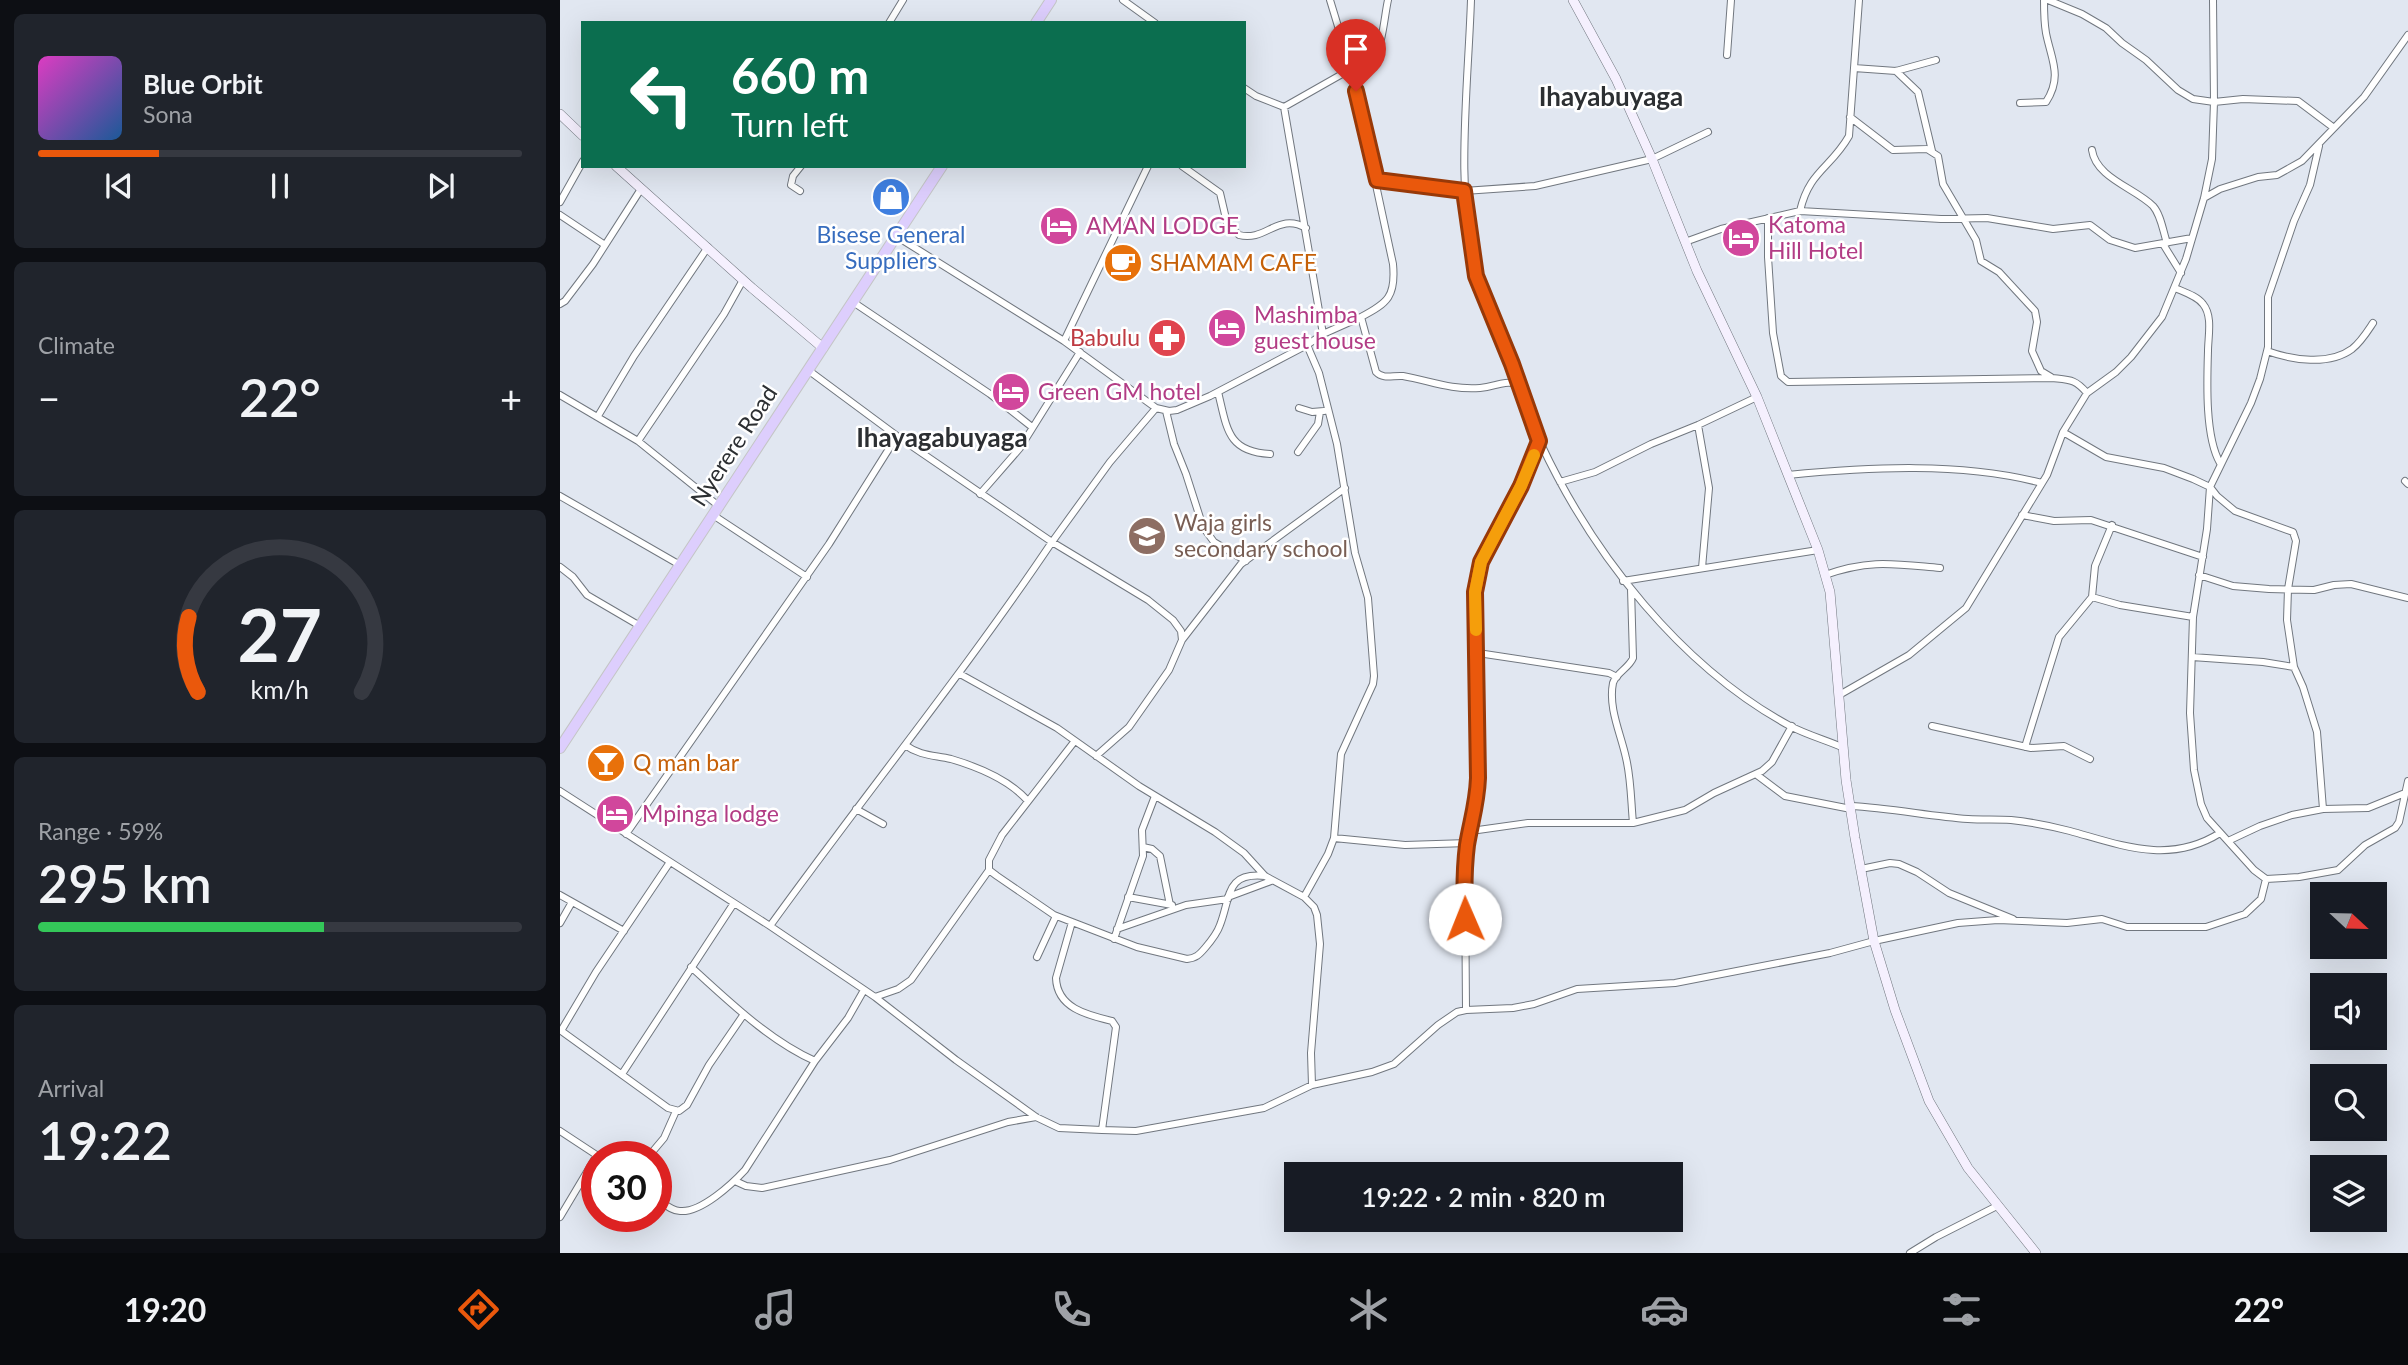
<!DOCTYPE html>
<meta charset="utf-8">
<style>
:root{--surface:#171b24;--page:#20242c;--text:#f1f3f6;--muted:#9ea1a6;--line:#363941;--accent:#ea580c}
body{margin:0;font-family:Lato,sans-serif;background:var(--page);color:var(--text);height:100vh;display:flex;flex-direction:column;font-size:26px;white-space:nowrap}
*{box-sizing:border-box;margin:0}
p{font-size:23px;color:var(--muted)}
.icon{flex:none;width:38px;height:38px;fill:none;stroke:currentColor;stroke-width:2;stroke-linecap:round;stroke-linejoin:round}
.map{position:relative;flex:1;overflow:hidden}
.details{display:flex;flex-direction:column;gap:14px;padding:14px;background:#0d0f14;width:560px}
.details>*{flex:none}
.hud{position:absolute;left:21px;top:21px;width:665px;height:147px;border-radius:0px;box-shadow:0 7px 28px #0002;background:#0b6e4f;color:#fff;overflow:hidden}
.needle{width:46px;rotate:112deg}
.controls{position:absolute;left:1750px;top:882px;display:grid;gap:14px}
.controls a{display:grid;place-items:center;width:77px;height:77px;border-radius:0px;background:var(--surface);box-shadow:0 7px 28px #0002;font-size:35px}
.speed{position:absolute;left:21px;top:1141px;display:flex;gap:14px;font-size:35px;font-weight:700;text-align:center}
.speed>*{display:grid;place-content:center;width:91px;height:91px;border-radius:50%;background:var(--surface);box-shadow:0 7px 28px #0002;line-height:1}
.speed .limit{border:10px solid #d22;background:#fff;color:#111}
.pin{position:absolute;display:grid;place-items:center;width:60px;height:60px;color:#fff;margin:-72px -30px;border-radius:50% 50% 50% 0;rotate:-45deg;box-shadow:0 0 7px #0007}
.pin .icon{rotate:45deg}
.me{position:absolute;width:77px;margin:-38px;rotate:359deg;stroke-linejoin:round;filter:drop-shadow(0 0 5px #0008)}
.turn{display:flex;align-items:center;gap:24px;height:147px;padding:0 35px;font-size:32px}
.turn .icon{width:91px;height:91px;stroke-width:2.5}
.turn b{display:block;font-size:49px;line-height:60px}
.big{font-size:52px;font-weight:600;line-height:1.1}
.details .widget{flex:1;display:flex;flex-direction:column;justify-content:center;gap:10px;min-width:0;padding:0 24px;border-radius:10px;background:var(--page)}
.details .dial{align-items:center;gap:0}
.dial svg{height:182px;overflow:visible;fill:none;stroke:var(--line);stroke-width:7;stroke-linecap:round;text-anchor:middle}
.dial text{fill:var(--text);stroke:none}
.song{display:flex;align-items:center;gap:21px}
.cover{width:84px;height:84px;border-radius:10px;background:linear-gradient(135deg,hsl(310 70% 55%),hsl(210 70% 35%))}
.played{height:7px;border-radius:4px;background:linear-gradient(90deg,var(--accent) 25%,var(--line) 25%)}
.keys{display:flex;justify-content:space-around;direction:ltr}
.heat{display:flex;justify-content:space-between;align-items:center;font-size:38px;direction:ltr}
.charge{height:10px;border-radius:5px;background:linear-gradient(90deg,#34c759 59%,var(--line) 0)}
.trip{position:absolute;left:724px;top:1162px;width:399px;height:70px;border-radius:0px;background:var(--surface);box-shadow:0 7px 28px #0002;font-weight:600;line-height:70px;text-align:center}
.dock{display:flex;height:112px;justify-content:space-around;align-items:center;background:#090b0e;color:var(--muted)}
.dock .icon{width:49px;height:49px}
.dock .current{color:var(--accent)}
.dock b{font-size:32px;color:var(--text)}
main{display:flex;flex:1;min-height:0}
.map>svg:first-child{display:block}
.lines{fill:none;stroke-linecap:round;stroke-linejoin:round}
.street-casing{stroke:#71777f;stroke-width:8}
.secondary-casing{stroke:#71777f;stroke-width:10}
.highway-casing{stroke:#c4c5c6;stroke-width:12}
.street{stroke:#fff;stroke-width:6}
.secondary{stroke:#f5f0fe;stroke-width:9}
.highway{stroke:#ddcefd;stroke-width:10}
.route-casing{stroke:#983908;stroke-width:18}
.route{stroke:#ea580c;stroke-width:12}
.slow{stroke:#f59e0b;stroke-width:12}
.labels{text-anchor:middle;stroke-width:5;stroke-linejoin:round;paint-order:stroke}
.hotel-label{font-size:23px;fill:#b23c85;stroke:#fff;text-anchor:start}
.shop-label{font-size:23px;fill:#366cbe;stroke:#fff}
.food-label{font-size:23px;fill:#c56008;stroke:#fff;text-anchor:start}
.health-label{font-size:23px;fill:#be3a42;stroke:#fff;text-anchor:end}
.street-label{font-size:23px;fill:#2c2f32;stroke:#fff}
.education-label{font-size:23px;fill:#785e54;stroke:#fff;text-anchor:start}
.quarter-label{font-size:26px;font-weight:bold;fill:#2c2f32;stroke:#fff}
</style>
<main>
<section class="details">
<div class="widget">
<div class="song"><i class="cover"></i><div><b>Blue Orbit</b><p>Sona</p></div></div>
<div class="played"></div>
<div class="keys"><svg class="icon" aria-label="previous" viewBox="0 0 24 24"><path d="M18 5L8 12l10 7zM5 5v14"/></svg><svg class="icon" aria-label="pause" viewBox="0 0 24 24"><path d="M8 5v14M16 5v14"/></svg><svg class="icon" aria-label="next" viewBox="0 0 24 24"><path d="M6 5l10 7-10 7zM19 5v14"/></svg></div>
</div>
<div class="widget"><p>Climate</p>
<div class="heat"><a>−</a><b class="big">22°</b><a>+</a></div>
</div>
<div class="widget dial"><svg viewBox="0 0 100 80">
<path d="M14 69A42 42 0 1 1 86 69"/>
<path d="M14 69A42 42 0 0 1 10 36" stroke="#ea580c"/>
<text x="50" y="56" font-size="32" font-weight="700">27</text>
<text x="50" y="72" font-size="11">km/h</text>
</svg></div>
<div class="widget"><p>Range · 59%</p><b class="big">295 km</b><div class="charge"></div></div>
<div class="widget"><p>Arrival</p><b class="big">19:22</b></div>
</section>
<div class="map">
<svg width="1848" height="1253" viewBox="0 0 1848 1253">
<rect width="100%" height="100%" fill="#e1e7f1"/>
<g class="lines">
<defs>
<path id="street" d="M563,0l32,23
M770,0l21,69 42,195c3,32 -5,39 -32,53l15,55c8,8 17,3 27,4 28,5 47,14 77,12 16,-1 21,-8 39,-4
M911,0c-3,88 -16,189 5,275 7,29 25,60 36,89 10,26 17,54 29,80 52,111 140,223 249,282 17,9 36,14 54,22
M1488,0l34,14 24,14 16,15 24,17 32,30 15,9 21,3 29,-3 55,2 36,27
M329,23l14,-23
M1167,55l4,-55
M1294,68l42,3 40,-11
M1336,71l22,21 14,59
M684,88l12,8 28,11 67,-38c7,-1 16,-2 21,-8 11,-15 12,-43 16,-61
M1460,103l26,-1c17,-26 5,-43 0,-69 -2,-11 -2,-22 -2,-33
M724,107l39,227
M1290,117l43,33 34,-1 11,7 5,28 33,56 5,21 18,11 36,39 2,11 -5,29 9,20 10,6
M1759,146l-9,39 -16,36 -26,76v50l-8,32 -9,24 -41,84 -3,42 -14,88 -3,96 4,57 7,34 6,14 47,52 12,9 33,-2 39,-7 27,-25 30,-17 4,-6 9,-41
M1532,150c4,28 43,38 61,56 8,9 10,25 14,37
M622,166l38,27 7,30 12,12c27,7 39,-23 67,-7
M817,180l87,11 71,-5 117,-27 56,-27
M240,191l-9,-6 2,-9 8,-10
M1644,198l16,-9 38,-12 19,-2 25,-14 62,-64 44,-62
M0,202l23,-41
M1240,211c9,-40 31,-43 49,-75l10,-136
M0,215l45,30
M1208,218v39l5,76 8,43 7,6 264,-4c18,2 23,1 35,15
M336,236l168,105 92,67 13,3 8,-1 33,-14 97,-51 16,-11 38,-17
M1125,242l36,-13 79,-18 141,8 46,-1 66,11 37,-4 20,15 25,8 57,-10
M1603,244l18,29
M1615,288c9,4 22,8 28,16 10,12 5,33 5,47 -1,31 -3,86 12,112
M293,302l137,92 42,33
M0,304l5,-3 28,-37 48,-75
M504,341l84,-175
M1707,351c25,9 62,15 85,-2 9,-7 15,-17 21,-26
M248,370l89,66 155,106 58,-80 46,-54
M658,392c9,36 9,60 52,62
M0,395l78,46 82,66
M739,408l13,4 12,-1
M606,411l8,33 12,30 17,53 11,15 32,19
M38,416l36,-60 74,-109
M1138,425l11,63 -7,80
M1503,432l43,25 58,11 29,11 17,8 7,9 18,15 58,21 3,9 -8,48 -1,31 7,47 9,20 14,45 6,77
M78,441l86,-127 19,-34
M738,452l20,-28 2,-12
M1228,475c82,-8 173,-13 254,8
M1845,481l3,3
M1000,482l35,-10 56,-28 47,-19 59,-28
M420,494l40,-46 60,-96
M0,496l120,69
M153,515l94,62
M1462,515l32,6 37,-1 112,37
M0,567l13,10 14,18 53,31
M1265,575c45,-16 69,-11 115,-7
M1639,575l34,11 36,3 45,1 20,-5 17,-1 57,14
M1063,581l195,-31
M1071,589l2,69c-4,10 -17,15 -20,25 -5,25 8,51 13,75 5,20 5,44 7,65
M1532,597l28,8 73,12
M622,640l59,-76 104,-76
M918,653l131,20 8,4
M1632,657l71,5 31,5
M400,674l97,54 82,58 76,46 29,21 21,23 39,21 10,10 3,8 3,29 -9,109 1,32
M1281,694l68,-39 57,-47 81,-133 16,-43 24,-39 29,-21 15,-15 31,-40 24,-58 18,-61 8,-39 2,-57 -1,-102
M1372,726l99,22 33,-2 26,13
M514,742l-72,93 -13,25v10l8,6 57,39 83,32 50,12c9,-1 12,-4 18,-11 6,-7 12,-14 15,-23 11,-28 5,-53 45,-49
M345,745c15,11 29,10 46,14 27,8 57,20 76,41
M1465,747l34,-110 33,-40 3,-31 17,-41
M1197,775l28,21 66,13
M0,791l210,135 105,71 81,63 80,57 23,11 43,2 34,1 128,-23 48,-23 60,-13 22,-8 44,-39 19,-13 9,-2 47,-2 21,-4 43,-15 98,-6 155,-30 44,-12 84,-18 40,-3 69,3 35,-4 25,8h79l39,-13 16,-15 5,-20
M1290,806c40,2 79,10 118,13 15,1 29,0 43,1 19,2 40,6 59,11 51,14 99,34 150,2
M296,809l27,15
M911,831l57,-8h105l52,-13 29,-17 48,-22 10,-9 20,-36
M66,834l203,-290 68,-108
M774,838l71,7 63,-2
M1668,841l32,-15 32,-11 31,-6 45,-1 37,-15
M583,847l9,2 8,7 10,49
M1301,869l29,-6 9,1 18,8 32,21 64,26
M0,895l64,36
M568,897l44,8
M668,897l43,-16
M744,897l24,-43 6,-16 7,-84 32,-70 1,-8 -6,-78 -13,-45 -18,-109 -18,-71 -12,-28
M512,922l-16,56c1,30 31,37 56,43l4,6 -14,103
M0,923l12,-21
M210,926c93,-129 193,-252 282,-384l96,58 25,20 8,11 1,9 -13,30 -40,57 -33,29
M557,929l69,-24 42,-6
M554,939l29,-83 -1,-26 13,-34
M477,957l19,-41
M131,967c38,34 77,73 124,94
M315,997l23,-8 13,-9 78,-110
M906,1010l-1,-134 3,-33 9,-40 1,-25 -3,-186 6,-30 40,-76 19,-45
M0,1030l108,78 11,3 8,-6 22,-40 35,-51
M1,1031l35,-59 74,-110
M62,1074l112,-171
M0,1131l38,25
M88,1157l16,-19 12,-27
M175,1181l11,5 16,2 128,-28 118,-38 28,-5
M96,1198c8,5 15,13 24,13 21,2 52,-27 65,-41l70,-109 33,-43 16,-28
M0,1217l37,-62
M1350,1253l26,-16 61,-31"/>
<path id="secondary" d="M1013,0l43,79 36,80 45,112 60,126 61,153 12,42 16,188 9,58 19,103 21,69 34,91 39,67 68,85
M0,114l23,22
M56,166l136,122 71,60"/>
<path id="highway" d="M476,23l15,-23
M0,748l382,-582"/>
</defs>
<use href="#street" class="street-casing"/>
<use href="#secondary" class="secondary-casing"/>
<use href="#highway" class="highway-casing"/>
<use href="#street" class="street"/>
<use href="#secondary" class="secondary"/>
<use href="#highway" class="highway"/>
</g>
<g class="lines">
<defs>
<path id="route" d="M796,91l21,89 87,11 12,85 36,88 27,77 -18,45 -40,76 -6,30 3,186c-1,26 -7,43 -11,67 -3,24 -3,49 -2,74"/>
</defs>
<use href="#route" class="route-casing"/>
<use href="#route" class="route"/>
<path class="slow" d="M916,630l-1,-38 6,-30 40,-76 13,-31"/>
</g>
<defs>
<symbol id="shop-disc" viewBox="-11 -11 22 22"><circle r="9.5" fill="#3f7fe0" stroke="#fff"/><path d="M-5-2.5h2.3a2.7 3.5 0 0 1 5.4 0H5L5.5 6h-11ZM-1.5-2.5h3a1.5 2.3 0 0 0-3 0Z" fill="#fff"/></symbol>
<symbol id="hotel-disc" viewBox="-11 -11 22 22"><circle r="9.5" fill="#d1479c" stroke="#fff"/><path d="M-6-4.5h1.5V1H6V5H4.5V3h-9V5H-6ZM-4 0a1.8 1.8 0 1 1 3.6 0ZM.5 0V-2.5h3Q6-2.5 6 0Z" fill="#fff"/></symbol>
<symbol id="cafe-disc" viewBox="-11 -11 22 22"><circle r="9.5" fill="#e8710a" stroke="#fff"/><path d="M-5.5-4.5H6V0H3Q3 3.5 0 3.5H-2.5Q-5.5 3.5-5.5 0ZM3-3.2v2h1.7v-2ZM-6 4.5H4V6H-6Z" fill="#fff"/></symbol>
<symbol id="pharmacy-disc" viewBox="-11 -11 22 22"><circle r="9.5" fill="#e0444e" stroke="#fff"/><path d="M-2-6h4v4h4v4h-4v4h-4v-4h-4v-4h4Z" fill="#fff"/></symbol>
<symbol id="school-disc" viewBox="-11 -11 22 22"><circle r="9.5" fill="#8d6e63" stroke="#fff"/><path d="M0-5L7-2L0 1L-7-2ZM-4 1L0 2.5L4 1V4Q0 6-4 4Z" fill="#fff"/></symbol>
<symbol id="bar-disc" viewBox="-11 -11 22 22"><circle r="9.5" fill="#e8710a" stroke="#fff"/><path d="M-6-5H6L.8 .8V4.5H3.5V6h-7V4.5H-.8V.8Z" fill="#fff"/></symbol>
</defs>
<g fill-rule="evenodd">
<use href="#shop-disc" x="309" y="175" width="44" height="44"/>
<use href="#hotel-disc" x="477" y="204" width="44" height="44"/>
<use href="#hotel-disc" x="1159" y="216" width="44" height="44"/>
<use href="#cafe-disc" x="541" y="241" width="44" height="44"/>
<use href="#hotel-disc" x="645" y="306" width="44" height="44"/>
<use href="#pharmacy-disc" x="585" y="316" width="44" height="44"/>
<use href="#hotel-disc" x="429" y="370" width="44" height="44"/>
<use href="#school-disc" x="565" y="514" width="44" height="44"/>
<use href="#bar-disc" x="24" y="741" width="44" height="44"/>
<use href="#hotel-disc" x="33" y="792" width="44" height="44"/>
</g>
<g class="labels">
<g class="hotel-label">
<text x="1208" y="233">Katoma<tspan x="1208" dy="26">Hill Hotel</tspan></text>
<text x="526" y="234">AMAN LODGE</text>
<text x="694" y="323">Mashimba<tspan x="694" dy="26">guest house</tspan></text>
<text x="478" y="400">Green GM hotel</text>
<text x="82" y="822">Mpinga lodge</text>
</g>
<g class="shop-label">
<text x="331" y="243">Bisese General<tspan x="331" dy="26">Suppliers</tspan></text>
</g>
<g class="food-label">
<text x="590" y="271">SHAMAM CAFE</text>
<text x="73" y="771">Q man bar</text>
</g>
<g class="health-label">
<text x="580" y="346">Babulu</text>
</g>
<g class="street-label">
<text transform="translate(174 446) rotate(-57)" y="8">Nyerere Road</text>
</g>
<g class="education-label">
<text x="614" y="531">Waja girls<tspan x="614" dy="26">secondary school</tspan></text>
</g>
<g class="quarter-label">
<text x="1051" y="106">Ihayabuyaga</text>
<text x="382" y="447">Ihayagabuyaga</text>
</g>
</g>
</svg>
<div class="controls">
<a><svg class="needle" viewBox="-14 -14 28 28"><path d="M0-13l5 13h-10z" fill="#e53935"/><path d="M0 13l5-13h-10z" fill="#9ea1a6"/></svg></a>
<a><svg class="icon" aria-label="sound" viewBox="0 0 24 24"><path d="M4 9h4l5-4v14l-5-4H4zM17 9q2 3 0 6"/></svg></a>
<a><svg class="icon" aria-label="search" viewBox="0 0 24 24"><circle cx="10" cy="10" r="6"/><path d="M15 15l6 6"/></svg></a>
<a><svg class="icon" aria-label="layers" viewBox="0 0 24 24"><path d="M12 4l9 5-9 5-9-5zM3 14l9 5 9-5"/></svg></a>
</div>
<div class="speed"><div class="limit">30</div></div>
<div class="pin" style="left:796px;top:91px;background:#d93025"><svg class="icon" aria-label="arrive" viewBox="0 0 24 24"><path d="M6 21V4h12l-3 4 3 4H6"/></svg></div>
<svg class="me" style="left:905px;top:919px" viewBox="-20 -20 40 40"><circle r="19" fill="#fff"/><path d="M0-13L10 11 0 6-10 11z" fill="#ea580c"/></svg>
<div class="trip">19:22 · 2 min · 820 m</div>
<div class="hud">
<div class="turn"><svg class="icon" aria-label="left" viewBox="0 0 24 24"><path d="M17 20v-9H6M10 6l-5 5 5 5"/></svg><div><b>660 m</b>Turn left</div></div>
</div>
</div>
</main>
<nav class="dock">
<b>19:20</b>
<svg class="icon current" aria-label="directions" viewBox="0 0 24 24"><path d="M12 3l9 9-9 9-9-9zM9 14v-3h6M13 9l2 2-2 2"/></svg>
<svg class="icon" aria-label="music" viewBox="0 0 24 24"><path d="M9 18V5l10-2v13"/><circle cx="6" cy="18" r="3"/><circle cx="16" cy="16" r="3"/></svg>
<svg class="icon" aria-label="phone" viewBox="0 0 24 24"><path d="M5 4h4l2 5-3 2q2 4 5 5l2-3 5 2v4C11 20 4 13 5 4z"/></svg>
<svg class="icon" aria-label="climate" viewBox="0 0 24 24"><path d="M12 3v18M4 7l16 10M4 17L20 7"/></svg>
<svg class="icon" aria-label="car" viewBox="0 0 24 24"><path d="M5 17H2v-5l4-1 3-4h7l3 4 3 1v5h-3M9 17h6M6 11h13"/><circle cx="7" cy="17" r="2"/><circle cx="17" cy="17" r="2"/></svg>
<svg class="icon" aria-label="filters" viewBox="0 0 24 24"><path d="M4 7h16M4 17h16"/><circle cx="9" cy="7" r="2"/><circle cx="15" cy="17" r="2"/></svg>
<b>22°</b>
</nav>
